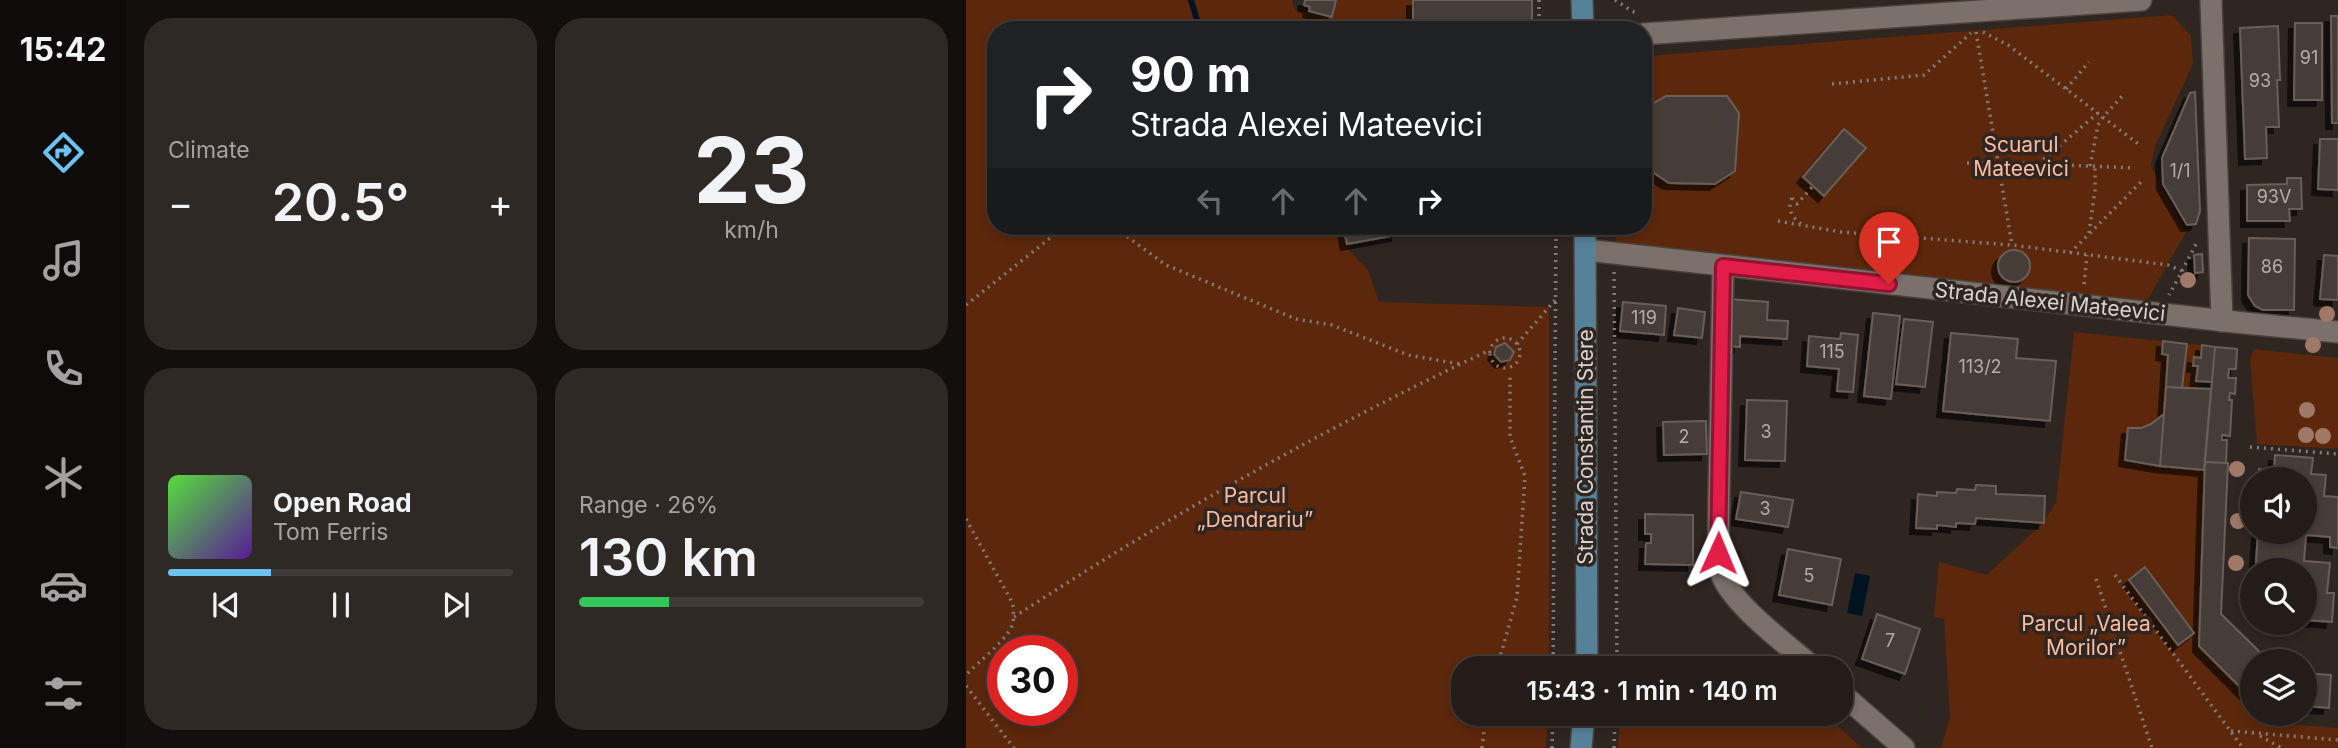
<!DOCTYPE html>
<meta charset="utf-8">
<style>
:root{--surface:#231c19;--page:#2f2926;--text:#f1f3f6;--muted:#a3a1a2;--line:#403a38;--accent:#6cc3f2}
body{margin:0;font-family:Inter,sans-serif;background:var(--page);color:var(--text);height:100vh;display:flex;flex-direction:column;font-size:26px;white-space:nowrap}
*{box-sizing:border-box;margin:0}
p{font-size:23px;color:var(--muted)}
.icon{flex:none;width:38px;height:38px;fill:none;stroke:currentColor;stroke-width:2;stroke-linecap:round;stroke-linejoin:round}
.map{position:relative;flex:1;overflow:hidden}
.sheet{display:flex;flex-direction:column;gap:18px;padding:18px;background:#130f0e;width:840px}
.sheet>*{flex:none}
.hud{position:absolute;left:21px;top:21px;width:665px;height:214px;border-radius:28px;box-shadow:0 4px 10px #0003,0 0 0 2px var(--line);background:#202124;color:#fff;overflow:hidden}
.controls{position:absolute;left:1274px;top:467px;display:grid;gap:14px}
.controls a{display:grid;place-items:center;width:77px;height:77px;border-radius:50%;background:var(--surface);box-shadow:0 4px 10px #0003,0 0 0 2px var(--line);font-size:35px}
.speed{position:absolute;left:21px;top:635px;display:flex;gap:14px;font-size:35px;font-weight:700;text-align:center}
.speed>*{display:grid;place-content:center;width:91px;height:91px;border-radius:50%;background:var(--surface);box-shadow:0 4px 10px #0003,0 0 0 2px var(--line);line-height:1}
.speed .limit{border:10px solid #d22;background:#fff;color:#111}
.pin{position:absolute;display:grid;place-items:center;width:60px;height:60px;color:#fff;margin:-72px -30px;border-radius:50% 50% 50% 0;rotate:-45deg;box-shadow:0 0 7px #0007}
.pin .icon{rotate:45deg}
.me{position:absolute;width:77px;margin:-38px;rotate:1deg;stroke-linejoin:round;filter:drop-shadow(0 0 5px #0008)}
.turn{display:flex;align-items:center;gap:24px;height:147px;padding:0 28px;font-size:32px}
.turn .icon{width:91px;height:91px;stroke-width:2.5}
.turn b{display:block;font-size:49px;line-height:60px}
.lanes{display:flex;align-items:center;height:66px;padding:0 28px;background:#0003;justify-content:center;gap:35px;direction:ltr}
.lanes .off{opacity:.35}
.big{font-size:52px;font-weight:600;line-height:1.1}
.sheet .tile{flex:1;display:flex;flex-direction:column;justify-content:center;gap:10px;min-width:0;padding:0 24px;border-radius:28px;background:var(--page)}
.sheet .dial{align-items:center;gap:0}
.dial b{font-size:91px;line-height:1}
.song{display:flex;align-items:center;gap:21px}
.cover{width:84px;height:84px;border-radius:10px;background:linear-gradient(135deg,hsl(110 70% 55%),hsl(270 70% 35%))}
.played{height:7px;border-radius:4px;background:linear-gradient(90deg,var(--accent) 30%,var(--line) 30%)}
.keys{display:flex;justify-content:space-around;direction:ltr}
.heat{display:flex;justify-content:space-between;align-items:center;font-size:38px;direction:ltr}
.charge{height:10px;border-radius:5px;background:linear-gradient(90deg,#34c759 26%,var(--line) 0)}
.sheet .tiles{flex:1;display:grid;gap:18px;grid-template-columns:repeat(2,1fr)}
.trip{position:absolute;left:485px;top:656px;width:402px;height:70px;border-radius:28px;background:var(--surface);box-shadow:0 4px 10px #0003,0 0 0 2px var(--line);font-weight:600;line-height:70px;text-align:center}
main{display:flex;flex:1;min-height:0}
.tabs{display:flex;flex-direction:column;width:126px;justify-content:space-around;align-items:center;background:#0e0b0a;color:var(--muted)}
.tabs .icon{width:49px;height:49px}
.tabs .on{color:var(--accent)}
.tabs b{font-size:32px;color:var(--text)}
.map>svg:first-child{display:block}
.green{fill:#5c270b;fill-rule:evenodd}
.water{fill:#001320}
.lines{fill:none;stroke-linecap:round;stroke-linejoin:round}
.stream{stroke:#001320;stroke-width:6}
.building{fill:#463c37;stroke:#6a5e59;stroke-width:2;filter:url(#shadow)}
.street-casing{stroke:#49413d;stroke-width:24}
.secondary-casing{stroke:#49413d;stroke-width:24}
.primary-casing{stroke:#49413d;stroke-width:24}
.path{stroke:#837b78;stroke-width:3.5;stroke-dasharray:2 5;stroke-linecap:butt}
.street{stroke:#7c706b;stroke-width:21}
.secondary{stroke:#7c706b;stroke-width:21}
.primary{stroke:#568299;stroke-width:21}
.tree{fill:#9f7867}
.route-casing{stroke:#92132f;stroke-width:18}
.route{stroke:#e11d48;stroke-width:12}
.labels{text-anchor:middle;stroke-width:7;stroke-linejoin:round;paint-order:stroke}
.number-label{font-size:18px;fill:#b4adaa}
.park-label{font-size:21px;fill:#fabca1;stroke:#2f2521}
.street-label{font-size:21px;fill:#d9d3d0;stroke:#2f2521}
</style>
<main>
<nav class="tabs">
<b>15:42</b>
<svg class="icon on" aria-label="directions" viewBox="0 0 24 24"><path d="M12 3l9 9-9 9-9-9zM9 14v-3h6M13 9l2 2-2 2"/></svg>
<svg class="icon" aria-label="music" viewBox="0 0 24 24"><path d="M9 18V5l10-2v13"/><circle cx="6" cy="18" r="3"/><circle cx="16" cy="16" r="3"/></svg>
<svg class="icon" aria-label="phone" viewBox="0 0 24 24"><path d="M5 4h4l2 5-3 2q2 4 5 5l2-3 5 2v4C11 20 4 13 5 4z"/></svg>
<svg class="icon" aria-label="climate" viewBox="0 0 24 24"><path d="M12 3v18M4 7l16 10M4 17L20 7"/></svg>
<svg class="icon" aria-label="car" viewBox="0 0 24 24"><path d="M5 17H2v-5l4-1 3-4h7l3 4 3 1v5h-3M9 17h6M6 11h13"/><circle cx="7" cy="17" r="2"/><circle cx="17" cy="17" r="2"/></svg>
<svg class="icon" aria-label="filters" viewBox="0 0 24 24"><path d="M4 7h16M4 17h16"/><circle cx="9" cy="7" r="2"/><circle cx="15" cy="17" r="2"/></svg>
</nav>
<section class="sheet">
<div class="tiles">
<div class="tile"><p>Climate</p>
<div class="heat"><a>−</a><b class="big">20.5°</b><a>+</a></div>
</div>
<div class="tile dial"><b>23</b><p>km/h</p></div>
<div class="tile">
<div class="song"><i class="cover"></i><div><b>Open Road</b><p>Tom Ferris</p></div></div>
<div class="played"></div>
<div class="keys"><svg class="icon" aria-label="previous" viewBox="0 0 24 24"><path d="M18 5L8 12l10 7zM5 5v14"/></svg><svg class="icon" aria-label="pause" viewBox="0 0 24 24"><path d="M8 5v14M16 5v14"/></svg><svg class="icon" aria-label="next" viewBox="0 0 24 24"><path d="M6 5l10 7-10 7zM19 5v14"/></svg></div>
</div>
<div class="tile"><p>Range · 26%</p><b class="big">130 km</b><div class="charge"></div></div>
</div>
</section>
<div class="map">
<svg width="1372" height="748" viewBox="0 0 1372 748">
<defs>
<filter id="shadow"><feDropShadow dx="-6" dy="6" stdDeviation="0" flood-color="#0009"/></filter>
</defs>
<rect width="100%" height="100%" fill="#2f2521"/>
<path class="green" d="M0,0h326l3,10 35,6 6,-16h77v30h-417v196h347l4,18 -3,1 24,25 11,32 170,5v361h-86v46h85l-2,34h-580zM37,651h59v59h-59z
M1206,15l19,21 2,28 -38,82 -4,20 35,66 -39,69 -531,-59v-16h27v-168l16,-3z
M1108,332l128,13 -5,43 -31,-1 -2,27c-12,10 -20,14 -36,14l-3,32 79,10 -5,176 53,53v15h15l9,9 62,5v20h-397l9,-31 -6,-98 -10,-2 5,-55 48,13 56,-52 13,-21z
M1288,349l84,9v91l-81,-5 -7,-84z
M771,654l-1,3 22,11h-136l1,-9z
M654,714h204l38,34h-244z"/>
<path class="water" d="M889,573l15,3 -8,40 -15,-3z"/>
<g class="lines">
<path class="stream" d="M225,0l9,30"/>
</g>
<path class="building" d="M339,0h31l-4,17 -23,-6 1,-4 -6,-2z
M447,0h119v30h-119z
M1365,16h7v107h-6z
M1329,23h27v77h-28z
M1312,26l2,54h-3l2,47h-13l1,31 -22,1 -5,-131z
M1229,92l5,119 -4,13 -9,1 -24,-41 -1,-26 28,-65z
M700,96h61l12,17 -4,58 -20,13 -46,-1 -21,-14 -1,-62z
M878,129l22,19 -42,48 -21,-19z
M1354,139h18v51l-20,-1z
M1321,178h14l1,31h-13l1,12h-43v-36l40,-1z
M377,226h53l1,9 -50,9z
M1283,238l46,1 -1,71h-31l-8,-4 -7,-11z
M1032 266a16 16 0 1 1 32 0a16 16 0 1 1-32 0Z
M1236,254l1,18 -8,1 -1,-18z
M1358,255l14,1v44l-18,-1z
M763,299l39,3 -1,18 21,1 -1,18 -47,-3v11l-14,-1z
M657,302l43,4 -2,29 -44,-4z
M712,308l27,4 -3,26 -28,-3z
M907,313l27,3 -9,83 -27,-3z
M938,319l29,3 -8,65 -29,-3z
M875,333l17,2 -5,57 -16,-1 2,-22 -32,-3 2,-30 31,3z
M985,333l67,6 -2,19 40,3 -6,60 -107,-10z
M1197,341l24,3 -5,44 -16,-1 2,-32 -6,-1z
M539,343l9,9 -4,8 -9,2 -7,-8 2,-7z
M1236,345l13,2 -3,35 -16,-1 2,-15h-5l1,-9 7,1z
M1249,347l22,2 -1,20h-7l-1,9h8l-1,16 -5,-1 -1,7h3l-2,36 -8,-1v5h5l-1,23 -21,-1z
M1200,387l45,2 -7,81 -44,-4z
M781,400l40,1 -2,60 -40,-1z
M1198,414l-4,52 -35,-6 3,-32h13l10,-4z
M740,421l1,33 -43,1 -1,-33z
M1309,455l38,3 -2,16 15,1 -2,21 14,1v51l-8,-1v-10l-24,-2 -2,26 26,2 -3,30h7l-2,29 -27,-2v-50h-46l1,-7 -4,-1 2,-30h47v-52h-47l1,-11 15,2z
M1239,462l23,1 -7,151 49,48h-18v37l-53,-53z
M1010,485l20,1v8l49,2 -1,27 -68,-5 -1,6 -19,-1v4l-19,-2v4l-21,-1 2,-34 19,2v-4l19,1 1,-4 18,1z
M775,492l52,8 -5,27 -52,-8z
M679,514l48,1v50l-48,-1 1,-21h5v-9h-6z
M822,549l53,10 -9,46 -53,-10z
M1179,567l49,66 -16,12 -49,-65z
M911,614l43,15 -15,45 -43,-15z
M1339,673l26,2 -2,33 -24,-2z"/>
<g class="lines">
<defs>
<path id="street" d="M1245,0l11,321
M757,266l-5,287c0,6 0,12 2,17 7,31 69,76 94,98
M875,693l63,55"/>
<path id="secondary" d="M677,34l498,-34
M620,250l658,73 94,9"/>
<path id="primary" d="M616,0l1,30
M619,226l2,442
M615,748l3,-34"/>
</defs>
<use href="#street" class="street-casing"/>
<use href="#secondary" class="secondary-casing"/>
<use href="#primary" class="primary-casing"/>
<path class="path" d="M649,0l17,11 5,2
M573,30v-30
M1010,32l36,213
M1017,32l25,13 133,101
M866,84l92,-9 47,-42
M1100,89l23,-27
M1001,163h49l119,5
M1072,164l60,-51
M1124,166l8,-41 5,-8 22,-24
M826,198c-5,12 0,19 9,26
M826,198l5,6 16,-18
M812,221l63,11 171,13 156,20 14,6 -13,24
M1123,233l6,-43v-24
M1104,253l71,-71
M1216,271l15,-29
M648,272l3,396
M1118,284l3,-29
M0,305l93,-74 59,-1 48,35 130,54 36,6 76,30 52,9
M524 353a15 15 0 1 1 30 0a15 15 0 1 1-30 0Z
M551,344l39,-45
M1284,447l88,7
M0,519l47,85c0,6 1,12 0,18 -3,16 -35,40 -47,53
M1149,575l128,173
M1130,579l56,169
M48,617c153,-100 311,-189 476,-267
M531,668l20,-71 8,-121 -15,-39v-62
M587,668l3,-442
M0,686l48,62
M1265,731l107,9
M1294,736l22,12
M516,748l4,-34
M586,748l1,-34
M648,748l1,-34"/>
<use href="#street" class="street"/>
<use href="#secondary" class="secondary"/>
<use href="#primary" class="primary"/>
</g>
<g class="tree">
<circle cx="1222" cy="280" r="8"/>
<circle cx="1361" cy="314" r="8"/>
<circle cx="1347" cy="345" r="8"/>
<circle cx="1341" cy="410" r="8"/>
<circle cx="1340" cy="435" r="8"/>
<circle cx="1357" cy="436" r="8"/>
<circle cx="1271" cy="469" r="8"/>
<circle cx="1272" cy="521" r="8"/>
<circle cx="1270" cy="563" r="8"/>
</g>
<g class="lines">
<defs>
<path id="route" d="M752,553l5,-287 166,18"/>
</defs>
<use href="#route" class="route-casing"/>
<use href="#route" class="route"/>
</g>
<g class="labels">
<g class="number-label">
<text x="1343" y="64">91</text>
<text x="1294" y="87">93</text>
<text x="1214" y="177">1/1</text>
<text x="1308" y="203">93V</text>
<text x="1306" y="273">86</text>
<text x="678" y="324">119</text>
<text x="866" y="358">115</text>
<text x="1014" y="373">113/2</text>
<text x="800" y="438">3</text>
<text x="718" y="443">2</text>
<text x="799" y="515">3</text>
<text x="843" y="582">5</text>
<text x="924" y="647">7</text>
</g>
<g class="park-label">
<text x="1055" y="152">Scuarul<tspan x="1055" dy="24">Mateevici</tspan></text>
<text x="289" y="503">Parcul<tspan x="289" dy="24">„Dendrariu”</tspan></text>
<text x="1120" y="631">Parcul „Valea<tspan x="1120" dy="24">Morilor”</tspan></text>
</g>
<g class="street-label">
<text transform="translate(1084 302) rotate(6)" y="7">Strada Alexei Mateevici</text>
<text transform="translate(620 447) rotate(-90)" y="7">Strada Constantin Stere</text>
</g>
</g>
</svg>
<div class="controls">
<a><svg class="icon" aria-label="sound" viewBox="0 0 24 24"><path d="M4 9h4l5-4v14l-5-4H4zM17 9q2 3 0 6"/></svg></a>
<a><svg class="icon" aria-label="search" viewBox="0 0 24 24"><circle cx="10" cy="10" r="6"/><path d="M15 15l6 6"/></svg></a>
<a><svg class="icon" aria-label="layers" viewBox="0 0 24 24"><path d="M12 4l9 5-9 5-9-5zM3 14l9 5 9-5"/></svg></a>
</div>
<div class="speed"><div class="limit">30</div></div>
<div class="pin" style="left:923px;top:284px;background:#d93025"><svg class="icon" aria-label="arrive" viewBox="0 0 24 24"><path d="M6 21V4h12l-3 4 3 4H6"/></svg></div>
<svg class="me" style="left:752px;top:553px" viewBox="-20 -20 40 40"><path d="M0-17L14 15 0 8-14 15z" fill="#e11d48" stroke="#fff" stroke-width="4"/></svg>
<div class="trip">15:43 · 1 min · 140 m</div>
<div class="hud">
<div class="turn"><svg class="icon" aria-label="right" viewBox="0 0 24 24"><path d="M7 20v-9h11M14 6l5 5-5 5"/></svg><div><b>90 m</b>Strada Alexei Mateevici</div></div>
<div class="lanes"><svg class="icon off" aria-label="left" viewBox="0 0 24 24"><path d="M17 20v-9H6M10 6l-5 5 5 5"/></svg><svg class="icon off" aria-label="ahead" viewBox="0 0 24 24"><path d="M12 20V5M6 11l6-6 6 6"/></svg><svg class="icon off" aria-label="ahead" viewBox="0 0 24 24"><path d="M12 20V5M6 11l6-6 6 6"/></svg><svg class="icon" aria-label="right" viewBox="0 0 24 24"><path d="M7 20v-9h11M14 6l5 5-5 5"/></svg></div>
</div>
</div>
</main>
